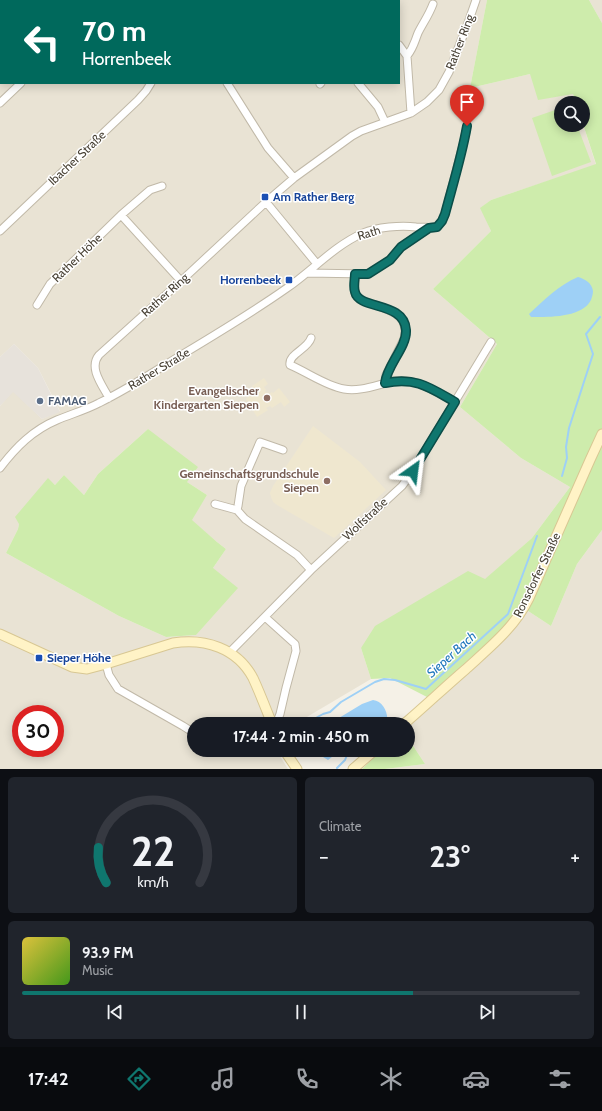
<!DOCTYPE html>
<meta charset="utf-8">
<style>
:root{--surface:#171b24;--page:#20242c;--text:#f1f3f6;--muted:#9ea1a6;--line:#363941;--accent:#0f766e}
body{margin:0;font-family:Cabin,sans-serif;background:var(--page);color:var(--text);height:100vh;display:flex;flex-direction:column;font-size:15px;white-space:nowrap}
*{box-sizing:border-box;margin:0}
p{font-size:13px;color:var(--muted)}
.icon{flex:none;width:22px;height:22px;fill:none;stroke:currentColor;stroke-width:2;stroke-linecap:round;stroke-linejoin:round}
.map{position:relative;height:769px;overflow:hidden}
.panel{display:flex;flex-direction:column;gap:8px;padding:8px;background:#0d0f14;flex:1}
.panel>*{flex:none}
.hud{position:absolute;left:0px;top:0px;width:400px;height:84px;box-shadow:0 2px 10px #0003;background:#00695c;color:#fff;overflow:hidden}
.buttons{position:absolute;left:554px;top:96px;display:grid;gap:8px}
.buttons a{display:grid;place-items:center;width:36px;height:36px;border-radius:50%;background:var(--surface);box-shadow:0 2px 10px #0003;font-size:20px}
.speed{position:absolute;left:12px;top:705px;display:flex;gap:8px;font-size:20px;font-weight:700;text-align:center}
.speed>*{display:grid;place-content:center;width:52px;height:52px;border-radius:50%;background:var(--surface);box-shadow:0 2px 10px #0003;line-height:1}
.speed .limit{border:6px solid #d22;background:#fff;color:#111}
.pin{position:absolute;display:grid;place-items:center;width:34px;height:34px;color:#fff;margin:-41px -17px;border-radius:50% 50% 50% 0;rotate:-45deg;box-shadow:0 0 4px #0007}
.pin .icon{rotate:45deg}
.me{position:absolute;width:44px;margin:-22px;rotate:31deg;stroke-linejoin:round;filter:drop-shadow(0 0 3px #0008)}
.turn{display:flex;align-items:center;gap:14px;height:84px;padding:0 16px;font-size:18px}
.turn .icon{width:52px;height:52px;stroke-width:2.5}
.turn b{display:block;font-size:28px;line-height:34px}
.big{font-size:30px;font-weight:800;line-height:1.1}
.panel .tile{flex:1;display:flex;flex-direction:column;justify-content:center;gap:6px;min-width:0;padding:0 14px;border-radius:6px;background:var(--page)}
.panel .dial{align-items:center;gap:0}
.dial svg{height:104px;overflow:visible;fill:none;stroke:var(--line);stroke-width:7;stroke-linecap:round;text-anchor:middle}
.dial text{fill:var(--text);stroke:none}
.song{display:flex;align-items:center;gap:12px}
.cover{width:48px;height:48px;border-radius:6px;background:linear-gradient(135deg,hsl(50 70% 55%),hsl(100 70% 35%))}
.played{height:4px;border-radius:2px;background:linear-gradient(90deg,var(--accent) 70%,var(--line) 70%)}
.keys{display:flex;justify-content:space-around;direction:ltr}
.heat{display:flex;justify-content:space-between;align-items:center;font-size:22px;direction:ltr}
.panel .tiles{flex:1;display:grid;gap:8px;grid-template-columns:1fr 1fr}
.tile:last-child{grid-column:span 2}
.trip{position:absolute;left:187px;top:717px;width:228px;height:40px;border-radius:20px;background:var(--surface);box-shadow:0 2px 10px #0003;font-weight:800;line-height:40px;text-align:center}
.tabs{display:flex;height:64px;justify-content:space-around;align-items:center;background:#090b0e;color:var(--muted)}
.tabs .icon{width:28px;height:28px}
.tabs .selected{color:var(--accent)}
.tabs b{font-size:18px;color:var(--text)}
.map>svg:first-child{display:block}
.residential{fill:#e9e3d4;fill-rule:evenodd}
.industrial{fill:#e7e2db}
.education{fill:#efe7cf}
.green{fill:#ceecac}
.water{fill:#9ed0f6}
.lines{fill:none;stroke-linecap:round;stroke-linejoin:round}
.stream{stroke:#9ed0f6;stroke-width:2}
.street-casing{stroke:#c1b9a8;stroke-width:9}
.secondary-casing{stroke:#d8c793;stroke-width:11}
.street{stroke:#fff;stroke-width:7}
.secondary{stroke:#fff3c6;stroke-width:9}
.route-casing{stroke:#0a4d48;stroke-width:10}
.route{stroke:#0f766e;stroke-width:7}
.transit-dot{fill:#1a4fb4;stroke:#fff;stroke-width:1.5}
.education-dot{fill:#8d6e63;stroke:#fff;stroke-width:1.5}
.service-dot{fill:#5c6f8a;stroke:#fff;stroke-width:1.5}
.labels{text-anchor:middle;stroke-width:3;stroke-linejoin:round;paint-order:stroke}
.street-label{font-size:12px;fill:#484135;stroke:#fff}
.transit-label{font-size:12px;font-weight:bold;fill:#164399;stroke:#fff;text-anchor:start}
.education-label{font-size:12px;font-weight:bold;fill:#785e54;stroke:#fff;text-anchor:end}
.service-label{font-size:12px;font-weight:bold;fill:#4e5e75;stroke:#fff;text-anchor:start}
.water-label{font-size:13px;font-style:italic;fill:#247abe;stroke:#fff}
</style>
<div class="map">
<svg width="602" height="769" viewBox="0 0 602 769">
<rect width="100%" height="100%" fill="#f5f1e7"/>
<path class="residential" d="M92,0h395l-17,88 60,-14 43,20 3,9h-15v22h22v-1l13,41 -105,35 -10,8 10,23 -58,58 64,55 -37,63 61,51 49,29 -38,51 -47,42 -124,68 10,31 -76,45h-101v26h82l12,19h-288v-363l13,-15 29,28 18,-8 -22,-43 -24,-24 -14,13v-291l1,-1v18h398v-82h-306zM148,429l39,53 20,13 -16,25 26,22 9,7 -13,19 -17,67 -30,2 -47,-21 -113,-63 12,-24 1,-5 29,-45 7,6 9,-10 20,20 14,-21zM21,714h34v34h-34z
M589,0h13v23z
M602,530v239h-217l40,-5 -17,-26v-14l-5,-5 122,-110 26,17 26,-62z"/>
<path class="industrial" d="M14,344l24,24 22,44 -18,7 -29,-27 -13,14v-49z"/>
<path class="education" d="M264,378l4,6 -4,3 2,3 -1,1 1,2 1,-1 2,2 3,-2 1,1 6,-5 11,14 -6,5 -3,-5 -9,6 -2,-2 -4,2 2,2 -11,7 -11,-18 2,-2 -2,-2 8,-5 -2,-4z
M313,426l47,36 26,28 -52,48 -57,-33 -4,-3 -2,-5 -1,-4 3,-7z"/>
<path class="green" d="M0,0h92l1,1h-92v64l-1,1z
M487,0h102l13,23v507l-25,34 -26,62 -26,-17 -98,88 -37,-19 -19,1 -10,-31 14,-22 93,-55 17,8 47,-41 38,-51 -49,-29 -61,-51 37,-63 -64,-55 58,-58 -11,-23 11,-8 105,-36 -13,-40v-21h-7l-3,-9 -35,6 -8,-26 -60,14z
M561,108v17h16l14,37 -39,14 -20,-58z
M148,429l50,38 -11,15 20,13 -15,25 25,22 9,7 -13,19 25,20 -42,47 -30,2 -47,-21 -113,-63 12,-24 1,-5 -4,-7 33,-39 7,7 9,-10 20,20 14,-21z
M408,738l17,26 -40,5h-23l20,-19h26z"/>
<path class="water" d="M578,277c7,2 14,6 15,14 0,3 -1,6 -2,9 -9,18 -43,17 -60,17l-2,-3c15,-14 30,-29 49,-37z
M373,700c11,1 17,16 13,24h-57l33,-20z
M316,750h25l-13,10 -5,-3z"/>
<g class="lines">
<path class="stream" d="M562,476l5,-18 -1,-11 3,-19 24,-74 -7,-20 14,-17
M305,724l18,-10 7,-2 11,-10 34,-20 9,-3 11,1 31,9 82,-75 29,-78
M337,768l8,-8 4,-10"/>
<defs>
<path id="street" d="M287,0v1
M176,1v-1
M387,1v-1
M399,45l8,11 4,57
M407,56c7,-9 7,-13 11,-23 5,-10 11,-18 15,-29
M227,83l41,65 26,30
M358,83l20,24 7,15
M320,84l1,-1
M0,103l21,-20
M162,186l-12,4 -29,25 60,66
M266,202l51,62
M0,231l138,-131 8,-9 5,-8
M307,273l61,1 22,-14 11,-13 28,-19
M355,274c0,6 -2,16 2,22 2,4 9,6 13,7 19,7 40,11 34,36l-18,36 -1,8
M37,305l13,-21 71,-69
M311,338c-3,11 -23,16 -21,27 17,7 36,21 54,24 17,3 34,-5 51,-8 22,-3 42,11 60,21
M109,398c-6,-12 -21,-30 -10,-43l82,-74 85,-79 28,-24 58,-42 9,-5 50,-18 16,-11 12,-12 10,-18 19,-49 8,-23
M0,468c16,-21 33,-38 57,-48 14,-6 29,-10 42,-17 29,-14 56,-32 84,-49 35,-21 70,-42 104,-66 26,-18 47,-42 76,-55 14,-6 38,-8 53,-6 9,0 12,1 21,0l5,-6 3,-7 19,-73 3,-15
M215,504l22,6 8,9 52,36 14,15
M237,510l1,-4 3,-20 19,-44 23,8
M265,617l30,27 1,7 -10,37 -6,26 -2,5 -6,4
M230,652l81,-82 91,-84 11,-15 78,-129
M106,664l3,11 9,14 65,37 11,7"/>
<path id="secondary" d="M0,634l72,33 15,2 19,-5 67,-21c32,-5 64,5 80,35 7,15 13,31 19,46
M404,724c21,-18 41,-37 62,-55 24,-22 49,-42 63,-71l61,-138 12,-26
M284,750l13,19
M353,769l22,-19"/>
</defs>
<use href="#street" class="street-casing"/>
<use href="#secondary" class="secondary-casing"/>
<use href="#street" class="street"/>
<use href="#secondary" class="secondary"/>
</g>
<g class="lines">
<defs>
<path id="route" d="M413,471l42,-69c-26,-15 -39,-25 -70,-19 2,-18 22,-36 21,-53 -2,-29 -47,-20 -51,-38 -2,-5 0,-13 0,-18h13l22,-14 11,-13 28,-19 8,-1 5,-6 3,-7c8,-30 17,-59 22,-88"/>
</defs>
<use href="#route" class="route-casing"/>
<use href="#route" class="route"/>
</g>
<g class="transit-dot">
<rect x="261" y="193" width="8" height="8" rx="2"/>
<rect x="285" y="276" width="8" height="8" rx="2"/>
<rect x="35" y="654" width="8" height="8" rx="2"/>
</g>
<g class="education-dot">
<circle cx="267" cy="398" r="4"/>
<circle cx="327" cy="481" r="4"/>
</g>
<circle class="service-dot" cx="40" cy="401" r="4"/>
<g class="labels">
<g class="street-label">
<text transform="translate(460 42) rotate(-69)" y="4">Rather Ring</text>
<text transform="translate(77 158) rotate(-43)" y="4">Ibacher Straße</text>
<text transform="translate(369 233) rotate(-17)" y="4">Rath</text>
<text transform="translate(77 258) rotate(-44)" y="4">Rather Höhe</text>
<text transform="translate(165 295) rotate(-42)" y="4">Rather Ring</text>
<text transform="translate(159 369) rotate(-31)" y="4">Rather Straße</text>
<text transform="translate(365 519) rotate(-43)" y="4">Wolfstraße</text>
<text transform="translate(537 575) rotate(-64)" y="4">Ronsdorfer Straße</text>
</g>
<g class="transit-label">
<text x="273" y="201">Am Rather Berg</text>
<text x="281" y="284" text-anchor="end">Horrenbeek</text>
<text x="47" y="662">Sieper Höhe</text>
</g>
<g class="education-label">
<text x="259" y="395">Evangelischer<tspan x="259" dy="14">Kindergarten Siepen</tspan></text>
<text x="319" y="478">Gemeinschaftsgrundschule<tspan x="319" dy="14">Siepen</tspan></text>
</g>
<g class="service-label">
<text x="48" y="405">FAMAG</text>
</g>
<g class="water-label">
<text transform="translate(451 654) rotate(-42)" y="5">Sieper Bach</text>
</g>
</g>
</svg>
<div class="buttons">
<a><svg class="icon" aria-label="search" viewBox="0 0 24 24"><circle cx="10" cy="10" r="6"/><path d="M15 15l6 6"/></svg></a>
</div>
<div class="speed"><div class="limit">30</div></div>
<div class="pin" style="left:467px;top:126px;background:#d93025"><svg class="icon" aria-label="arrive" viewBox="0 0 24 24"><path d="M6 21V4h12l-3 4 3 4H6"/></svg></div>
<svg class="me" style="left:413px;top:471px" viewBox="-20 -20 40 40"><path d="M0-17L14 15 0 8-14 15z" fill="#0f766e" stroke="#fff" stroke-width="4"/></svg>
<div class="trip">17:44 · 2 min · 450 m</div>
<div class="hud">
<div class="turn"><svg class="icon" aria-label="left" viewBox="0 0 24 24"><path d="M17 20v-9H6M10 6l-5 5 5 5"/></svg><div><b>70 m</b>Horrenbeek</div></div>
</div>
</div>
<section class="panel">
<div class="tiles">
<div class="tile dial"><svg viewBox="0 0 100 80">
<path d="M14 69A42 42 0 1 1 86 69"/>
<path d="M14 69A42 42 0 0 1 8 42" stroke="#0f766e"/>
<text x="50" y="56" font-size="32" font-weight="700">22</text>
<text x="50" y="72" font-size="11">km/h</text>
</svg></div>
<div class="tile"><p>Climate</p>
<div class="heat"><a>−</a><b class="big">23°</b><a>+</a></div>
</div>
<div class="tile">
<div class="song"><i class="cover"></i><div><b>93.9 FM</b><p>Music</p></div></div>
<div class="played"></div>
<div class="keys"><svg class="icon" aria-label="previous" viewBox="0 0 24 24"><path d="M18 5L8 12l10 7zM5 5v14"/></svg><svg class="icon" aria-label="pause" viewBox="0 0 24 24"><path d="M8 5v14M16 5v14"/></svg><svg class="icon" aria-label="next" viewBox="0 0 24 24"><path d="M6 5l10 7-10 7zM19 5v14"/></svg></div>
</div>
</div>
</section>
<nav class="tabs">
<b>17:42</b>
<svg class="icon selected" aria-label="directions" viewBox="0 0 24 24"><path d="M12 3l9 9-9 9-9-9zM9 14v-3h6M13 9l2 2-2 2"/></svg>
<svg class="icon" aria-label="music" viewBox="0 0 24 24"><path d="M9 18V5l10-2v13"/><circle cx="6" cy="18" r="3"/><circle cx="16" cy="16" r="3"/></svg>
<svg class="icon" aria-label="phone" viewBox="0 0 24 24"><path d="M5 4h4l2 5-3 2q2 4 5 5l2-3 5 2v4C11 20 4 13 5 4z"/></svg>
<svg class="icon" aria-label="climate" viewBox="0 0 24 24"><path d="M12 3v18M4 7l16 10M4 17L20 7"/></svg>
<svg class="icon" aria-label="car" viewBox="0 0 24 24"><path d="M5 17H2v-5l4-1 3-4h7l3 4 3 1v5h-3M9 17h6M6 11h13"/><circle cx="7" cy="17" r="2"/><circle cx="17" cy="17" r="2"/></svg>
<svg class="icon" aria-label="filters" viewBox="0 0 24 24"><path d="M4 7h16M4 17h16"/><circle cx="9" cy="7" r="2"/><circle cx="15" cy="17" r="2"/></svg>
</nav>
